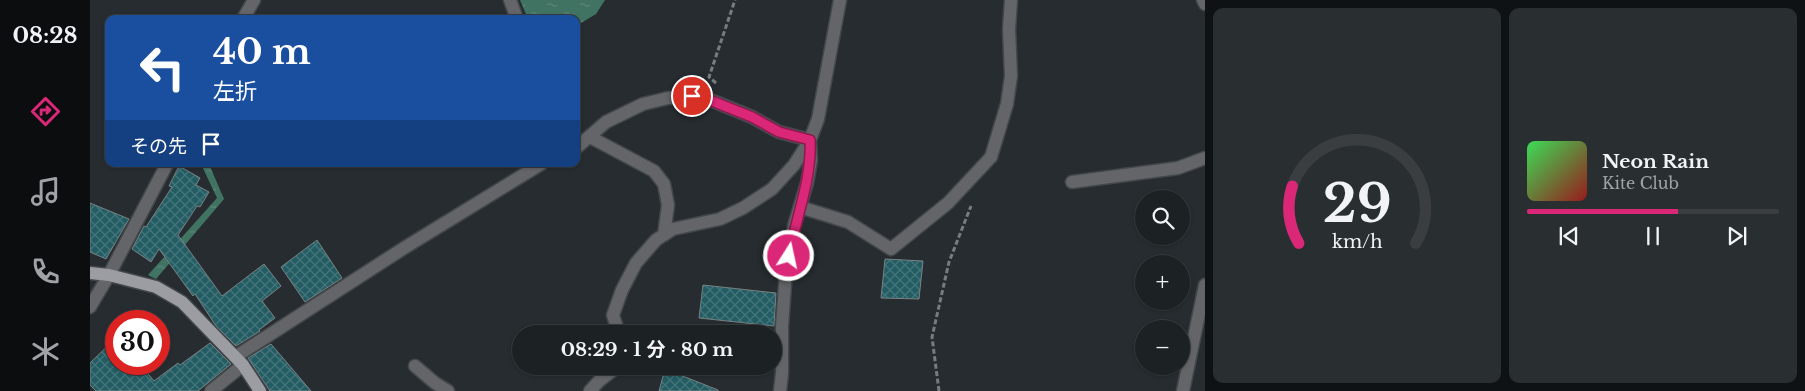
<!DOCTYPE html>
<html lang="ja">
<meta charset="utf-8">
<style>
:root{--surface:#1c2124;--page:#292e31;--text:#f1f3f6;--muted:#a0a3a6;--line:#3a3e41;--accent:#db2777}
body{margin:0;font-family:"Libre Baskerville","Noto Sans JP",serif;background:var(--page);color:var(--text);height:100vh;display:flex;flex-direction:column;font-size:19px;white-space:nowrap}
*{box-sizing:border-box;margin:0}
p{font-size:16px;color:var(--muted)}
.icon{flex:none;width:28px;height:28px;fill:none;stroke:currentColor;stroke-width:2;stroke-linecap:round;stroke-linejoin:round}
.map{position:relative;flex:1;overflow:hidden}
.sheet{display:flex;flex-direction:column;gap:8px;padding:8px;background:#0f1214;width:600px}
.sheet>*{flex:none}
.guide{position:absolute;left:15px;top:15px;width:475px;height:152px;border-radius:10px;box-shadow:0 1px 4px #0004,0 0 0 1px var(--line);background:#1a4fa0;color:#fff;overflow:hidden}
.buttons{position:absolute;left:1045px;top:190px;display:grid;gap:10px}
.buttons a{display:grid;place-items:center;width:55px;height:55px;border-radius:50%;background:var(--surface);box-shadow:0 1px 4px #0004,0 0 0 1px var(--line);font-size:25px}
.speed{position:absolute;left:15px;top:310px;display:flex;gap:10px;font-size:25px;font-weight:700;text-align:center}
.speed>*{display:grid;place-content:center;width:65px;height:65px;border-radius:50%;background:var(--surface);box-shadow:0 1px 4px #0004,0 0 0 1px var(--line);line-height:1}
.speed .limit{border:8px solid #d22;background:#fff;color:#111}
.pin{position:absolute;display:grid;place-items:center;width:42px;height:42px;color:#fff;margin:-21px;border:2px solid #fff;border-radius:50%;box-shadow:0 1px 5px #0007}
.me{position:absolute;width:55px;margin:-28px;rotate:10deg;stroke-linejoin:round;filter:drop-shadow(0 0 4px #0008)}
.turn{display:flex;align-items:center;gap:18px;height:105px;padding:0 25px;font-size:22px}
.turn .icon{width:65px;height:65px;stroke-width:2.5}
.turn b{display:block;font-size:35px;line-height:42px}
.then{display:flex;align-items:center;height:48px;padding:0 25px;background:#0003;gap:10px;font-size:19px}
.sheet .widget{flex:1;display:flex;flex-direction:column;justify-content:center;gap:8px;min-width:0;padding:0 18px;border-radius:10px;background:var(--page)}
.sheet .dial{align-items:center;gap:0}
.dial svg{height:130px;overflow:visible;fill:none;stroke:var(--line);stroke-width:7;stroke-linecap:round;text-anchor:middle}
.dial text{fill:var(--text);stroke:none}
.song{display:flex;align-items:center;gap:15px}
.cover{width:60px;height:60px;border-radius:8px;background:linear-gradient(135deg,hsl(130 70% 55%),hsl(0 70% 35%))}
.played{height:5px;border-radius:2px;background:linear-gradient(90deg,var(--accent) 60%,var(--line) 60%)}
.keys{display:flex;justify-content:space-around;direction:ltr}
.sheet .tiles{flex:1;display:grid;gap:8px;grid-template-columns:repeat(2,1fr)}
.trip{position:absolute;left:422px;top:325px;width:270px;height:50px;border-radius:25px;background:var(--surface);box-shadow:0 1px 4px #0004,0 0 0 1px var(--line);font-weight:700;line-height:50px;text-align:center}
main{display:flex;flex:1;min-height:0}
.dock{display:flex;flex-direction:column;width:90px;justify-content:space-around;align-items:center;background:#0b0d0e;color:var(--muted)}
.dock .icon{width:35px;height:35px}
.dock .current{color:var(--accent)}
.dock b{font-size:22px;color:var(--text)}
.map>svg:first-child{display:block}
.water{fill:url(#water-ripples)}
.building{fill:url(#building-cross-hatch);stroke:#798283}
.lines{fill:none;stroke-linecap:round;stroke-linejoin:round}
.service-casing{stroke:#42474b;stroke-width:15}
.minor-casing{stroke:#42474b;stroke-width:15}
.primary-casing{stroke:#42474b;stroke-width:15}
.path{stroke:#777c7f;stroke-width:3;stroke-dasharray:5 2.5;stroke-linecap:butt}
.service{stroke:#636568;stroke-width:12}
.minor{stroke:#636568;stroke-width:12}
.primary{stroke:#9b9da3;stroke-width:12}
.route-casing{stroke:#8e194d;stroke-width:12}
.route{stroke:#db2777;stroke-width:9}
</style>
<main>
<nav class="dock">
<b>08:28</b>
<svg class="icon current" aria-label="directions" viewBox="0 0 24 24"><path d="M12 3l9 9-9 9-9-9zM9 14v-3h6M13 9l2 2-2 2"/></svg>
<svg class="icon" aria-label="music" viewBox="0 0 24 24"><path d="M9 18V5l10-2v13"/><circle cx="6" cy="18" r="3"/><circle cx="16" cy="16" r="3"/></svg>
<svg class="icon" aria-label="phone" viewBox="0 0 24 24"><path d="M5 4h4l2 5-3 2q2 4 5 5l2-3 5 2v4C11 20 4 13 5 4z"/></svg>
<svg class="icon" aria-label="climate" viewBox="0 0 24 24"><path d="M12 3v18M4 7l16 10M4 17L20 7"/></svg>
</nav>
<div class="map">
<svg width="1115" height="391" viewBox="0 0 1115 391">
<defs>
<pattern id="water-ripples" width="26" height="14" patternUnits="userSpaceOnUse" patternTransform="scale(1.25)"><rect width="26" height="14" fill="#417363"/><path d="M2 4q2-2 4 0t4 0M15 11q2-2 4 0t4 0" fill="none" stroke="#5d877a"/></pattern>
<pattern id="building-cross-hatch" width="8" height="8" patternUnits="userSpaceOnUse" patternTransform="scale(1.25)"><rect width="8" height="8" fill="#235d63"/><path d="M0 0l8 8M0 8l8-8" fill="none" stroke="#43757a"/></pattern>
</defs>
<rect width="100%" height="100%" fill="#262c30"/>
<path class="water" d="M430,0h85l-9,14 -20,12v-7h-48z
M111,164h8l15,35 -68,80 -8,-4 69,-77z"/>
<path class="building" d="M89,166l21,12 -4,7 13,7 -9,15 -3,-1 -19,29 44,61 42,-32 17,22 -19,15 13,17 -16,12 1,1 -24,15 -20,-20 -21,-32 -2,2 -34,-47 -8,13 -19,-13 12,-23 2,1 26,-40 -3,-1z
M0,203l39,16 -23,40 -16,-7z
M227,240l25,38 -37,24 -24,-35z
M795,259l38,2 -4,38 -38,-1z
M613,285l73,8 -2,33 -75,-8z
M26,338v26h24l14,17 24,-18 2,2 30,-22 21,21 -33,27h-102l-6,-6v-22z
M181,344l40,47h-41l-22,-33z
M575,369l53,21v1h-59z"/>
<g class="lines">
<defs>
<path id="service" d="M1113,0l2,4
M901,157l16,-53 4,-28 -2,-47 2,-29
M982,182l106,-14 27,-10"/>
<path id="minor" d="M420,0l7,19
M153,19l11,-19
M500,137l64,34 10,13 4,21 -4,30
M486,148l30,-26 37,-18 25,-6 23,-1 22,4 39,16 27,15 31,8 -16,25 -22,24 -29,19 -23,11 -47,10 -17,11 -20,23 -14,27 -9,25 6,19
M710,207l48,15 43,27 57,-46 43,-46
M0,307l19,-32 58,-111
M145,357l169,-109 137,-84
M325,366l20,17 13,8
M121,391l32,-26
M500,391l9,-10 19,-15
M690,391l2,-18v-47l4,-55 8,-45 13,-43 4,-22 -1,-21 8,-21 22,-119
M1093,391l22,-106"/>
<path id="primary" d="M0,273l19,2 47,12 26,15 61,63 17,26"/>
</defs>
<use href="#service" class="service-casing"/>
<use href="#minor" class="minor-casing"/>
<use href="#primary" class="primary-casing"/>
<path class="path" d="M626,83l-7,-6 26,-77
M849,391l-7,-54 17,-75 22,-56"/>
<use href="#service" class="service"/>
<use href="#minor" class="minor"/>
<use href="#primary" class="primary"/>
</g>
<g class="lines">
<defs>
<path id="route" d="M602,96l20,5 40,16 27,15 31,8c2,40 -14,77 -21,116"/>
</defs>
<use href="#route" class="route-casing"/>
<use href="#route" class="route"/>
</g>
</svg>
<div class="buttons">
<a><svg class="icon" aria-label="search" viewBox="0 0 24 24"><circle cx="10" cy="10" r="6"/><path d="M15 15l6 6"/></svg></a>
<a>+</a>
<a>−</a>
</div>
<div class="speed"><div class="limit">30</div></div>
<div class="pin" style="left:602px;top:96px;background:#d93025"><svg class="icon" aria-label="arrive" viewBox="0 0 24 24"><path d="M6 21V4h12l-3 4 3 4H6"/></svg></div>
<svg class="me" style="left:699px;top:256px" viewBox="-20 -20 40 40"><circle r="17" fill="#db2777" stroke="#fff" stroke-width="3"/><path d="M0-11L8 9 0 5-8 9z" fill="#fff"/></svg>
<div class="trip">08:29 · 1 分 · 80 m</div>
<div class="guide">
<div class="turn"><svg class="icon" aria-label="left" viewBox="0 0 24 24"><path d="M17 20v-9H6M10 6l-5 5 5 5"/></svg><div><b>40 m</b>左折</div></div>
<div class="then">その先<svg class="icon" aria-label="arrive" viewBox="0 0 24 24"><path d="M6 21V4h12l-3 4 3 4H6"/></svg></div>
</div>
</div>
<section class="sheet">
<div class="tiles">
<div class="widget dial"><svg viewBox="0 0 100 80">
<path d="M14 69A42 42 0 1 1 86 69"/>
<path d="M14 69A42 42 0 0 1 10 34" stroke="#db2777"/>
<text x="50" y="56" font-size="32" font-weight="700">29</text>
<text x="50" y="72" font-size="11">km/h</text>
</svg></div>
<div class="widget">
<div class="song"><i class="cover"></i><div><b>Neon Rain</b><p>Kite Club</p></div></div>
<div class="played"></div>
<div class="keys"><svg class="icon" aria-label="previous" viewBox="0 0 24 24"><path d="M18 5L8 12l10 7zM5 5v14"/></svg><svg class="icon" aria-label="pause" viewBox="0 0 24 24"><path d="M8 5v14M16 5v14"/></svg><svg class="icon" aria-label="next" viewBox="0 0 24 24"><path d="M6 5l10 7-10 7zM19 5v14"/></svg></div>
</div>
</div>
</section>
</main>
